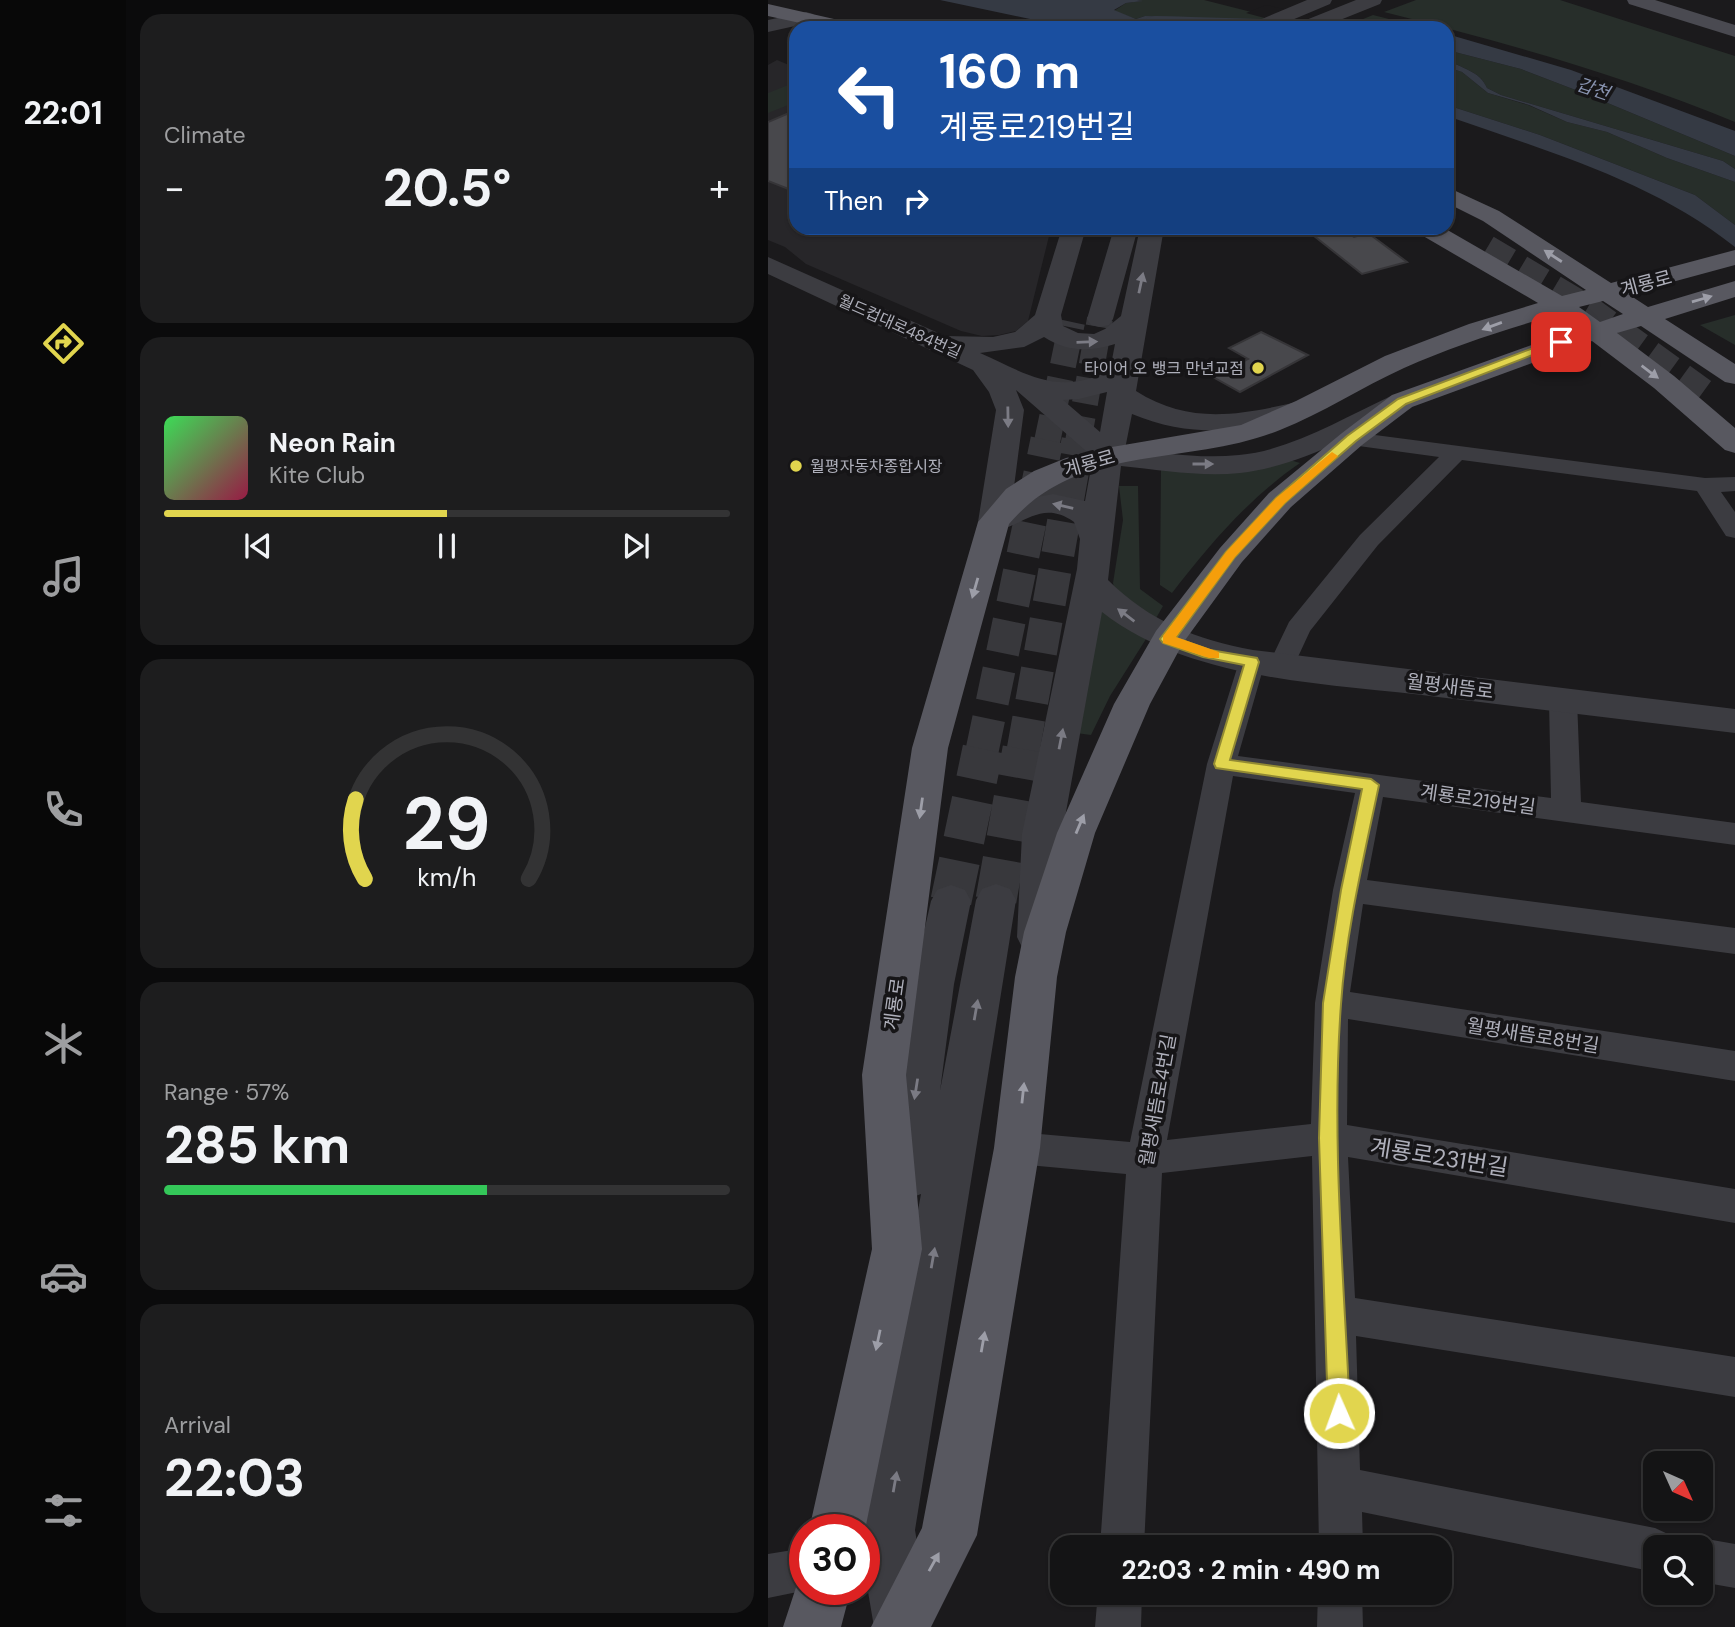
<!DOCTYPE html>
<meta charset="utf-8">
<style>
:root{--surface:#141415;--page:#1d1d1e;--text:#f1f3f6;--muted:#9d9ea0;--line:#333334;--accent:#e1d54e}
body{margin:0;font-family:"DM Sans","Noto Sans KR",sans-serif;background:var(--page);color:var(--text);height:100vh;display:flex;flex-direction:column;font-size:26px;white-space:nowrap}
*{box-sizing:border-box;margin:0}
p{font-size:23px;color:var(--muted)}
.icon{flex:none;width:38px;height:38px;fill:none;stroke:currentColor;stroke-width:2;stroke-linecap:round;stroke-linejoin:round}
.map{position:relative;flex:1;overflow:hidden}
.side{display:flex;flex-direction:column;gap:14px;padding:14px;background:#0b0b0c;width:642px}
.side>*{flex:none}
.guide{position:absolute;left:21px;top:21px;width:665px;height:214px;border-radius:21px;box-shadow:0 2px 5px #0004,0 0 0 2px var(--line);background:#1a4fa0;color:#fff;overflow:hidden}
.needle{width:46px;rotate:135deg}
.controls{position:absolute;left:875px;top:1451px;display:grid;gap:14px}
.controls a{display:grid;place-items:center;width:70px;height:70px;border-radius:14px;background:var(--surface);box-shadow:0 2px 5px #0004,0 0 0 2px var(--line);font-size:35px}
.speed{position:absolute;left:21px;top:1514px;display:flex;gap:14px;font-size:35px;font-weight:700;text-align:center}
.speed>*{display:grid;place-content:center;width:91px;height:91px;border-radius:50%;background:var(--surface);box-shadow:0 2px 5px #0004,0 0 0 2px var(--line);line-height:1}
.speed .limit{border:10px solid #d22;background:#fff;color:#111}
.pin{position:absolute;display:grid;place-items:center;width:60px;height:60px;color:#fff;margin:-30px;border-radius:14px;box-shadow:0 4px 10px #0006}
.me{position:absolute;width:77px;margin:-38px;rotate:358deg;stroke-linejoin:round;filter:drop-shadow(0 0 5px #0008)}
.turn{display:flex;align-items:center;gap:24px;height:147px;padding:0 35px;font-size:32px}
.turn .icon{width:91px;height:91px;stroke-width:2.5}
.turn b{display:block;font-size:49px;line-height:60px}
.then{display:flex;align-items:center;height:66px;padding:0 35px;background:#0003;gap:14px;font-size:26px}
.big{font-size:52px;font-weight:700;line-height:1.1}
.side .widget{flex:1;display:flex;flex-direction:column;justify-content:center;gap:10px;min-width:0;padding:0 24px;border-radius:21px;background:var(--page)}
.side .dial{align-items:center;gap:0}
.dial svg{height:182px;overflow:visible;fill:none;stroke:var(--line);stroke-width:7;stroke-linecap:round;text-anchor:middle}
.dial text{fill:var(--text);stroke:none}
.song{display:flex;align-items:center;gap:21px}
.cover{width:84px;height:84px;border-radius:10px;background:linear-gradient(135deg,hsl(130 70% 55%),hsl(340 70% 35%))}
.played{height:7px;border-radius:4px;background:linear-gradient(90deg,var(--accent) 50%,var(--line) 50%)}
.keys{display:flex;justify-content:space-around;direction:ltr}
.heat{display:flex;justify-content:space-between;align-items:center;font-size:38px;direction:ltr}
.charge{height:10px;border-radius:5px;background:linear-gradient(90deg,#34c759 57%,var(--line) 0)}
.trip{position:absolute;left:282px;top:1535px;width:402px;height:70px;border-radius:21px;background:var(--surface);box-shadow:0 2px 5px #0004,0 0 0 2px var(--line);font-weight:700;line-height:70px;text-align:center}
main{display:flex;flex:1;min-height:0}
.tabs{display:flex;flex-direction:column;width:126px;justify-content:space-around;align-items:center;background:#080808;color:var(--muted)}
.tabs .icon{width:49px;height:49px}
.tabs .current{color:var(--accent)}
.tabs b{font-size:32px;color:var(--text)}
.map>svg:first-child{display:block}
.built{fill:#272629}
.green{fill:#272e2a}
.water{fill:#353a44}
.pier{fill:#1b1a1c}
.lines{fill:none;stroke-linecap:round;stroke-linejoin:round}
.river{fill:#353a44;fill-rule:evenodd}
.building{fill:#48484c;stroke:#363538;stroke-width:2}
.tertiary-tunnel-far2{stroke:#38383c;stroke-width:26;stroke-dasharray:26 13;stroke-linecap:butt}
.tertiary-tunnel-far1{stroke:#38383c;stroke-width:33;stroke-dasharray:33 17;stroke-linecap:butt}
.tertiary-tunnel{stroke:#38383c;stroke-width:41;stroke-dasharray:41 21;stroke-linecap:butt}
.primary-tunnel{stroke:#38383c;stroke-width:26;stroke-dasharray:26 13;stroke-linecap:butt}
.minor{fill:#3c3c41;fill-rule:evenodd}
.tertiary{fill:#3c3c41;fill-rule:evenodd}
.secondary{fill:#4a4a51;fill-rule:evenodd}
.primary{fill:#585860;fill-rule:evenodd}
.oneway{fill:#9d9ea8}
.oneway2{fill:#7b7b84}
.route{fill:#e1d54e;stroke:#928a33;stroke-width:2}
.slow{fill:#f59e0b}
.poi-dot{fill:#e1d54e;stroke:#161517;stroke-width:2.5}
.labels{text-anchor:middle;stroke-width:7;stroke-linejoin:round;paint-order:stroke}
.far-street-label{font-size:16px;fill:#aeafba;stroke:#161517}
.far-poi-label{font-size:16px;fill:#aeafba;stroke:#161517;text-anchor:end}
.far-water-label{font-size:18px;font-style:italic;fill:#8994b1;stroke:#161517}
.street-label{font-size:19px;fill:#aeafba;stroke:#161517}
.near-street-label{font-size:23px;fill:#aeafba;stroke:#161517}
</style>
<main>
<nav class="tabs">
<b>22:01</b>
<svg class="icon current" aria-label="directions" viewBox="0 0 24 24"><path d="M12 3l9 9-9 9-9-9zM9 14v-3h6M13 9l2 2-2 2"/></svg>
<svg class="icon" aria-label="music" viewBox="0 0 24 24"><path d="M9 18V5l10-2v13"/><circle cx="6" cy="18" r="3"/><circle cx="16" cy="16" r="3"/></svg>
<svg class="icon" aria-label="phone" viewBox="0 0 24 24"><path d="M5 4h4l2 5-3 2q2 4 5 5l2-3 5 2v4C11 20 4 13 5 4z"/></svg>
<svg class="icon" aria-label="climate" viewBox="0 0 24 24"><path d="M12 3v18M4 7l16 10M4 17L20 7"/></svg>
<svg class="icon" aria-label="car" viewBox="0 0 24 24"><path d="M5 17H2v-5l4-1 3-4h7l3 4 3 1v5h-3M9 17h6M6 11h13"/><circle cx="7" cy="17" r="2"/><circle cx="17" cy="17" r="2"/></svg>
<svg class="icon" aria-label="filters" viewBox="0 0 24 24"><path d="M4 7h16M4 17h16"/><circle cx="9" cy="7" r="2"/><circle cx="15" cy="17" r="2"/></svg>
</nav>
<section class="side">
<div class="widget"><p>Climate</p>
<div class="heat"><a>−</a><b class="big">20.5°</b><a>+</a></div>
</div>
<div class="widget">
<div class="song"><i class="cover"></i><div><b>Neon Rain</b><p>Kite Club</p></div></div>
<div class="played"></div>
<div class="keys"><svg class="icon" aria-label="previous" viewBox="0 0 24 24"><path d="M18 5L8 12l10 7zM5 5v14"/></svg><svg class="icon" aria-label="pause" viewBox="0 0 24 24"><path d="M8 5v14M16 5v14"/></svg><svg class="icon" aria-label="next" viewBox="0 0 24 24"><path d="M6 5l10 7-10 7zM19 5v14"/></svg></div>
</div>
<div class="widget dial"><svg viewBox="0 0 100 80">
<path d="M14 69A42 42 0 1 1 86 69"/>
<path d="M14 69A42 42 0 0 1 10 34" stroke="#e1d54e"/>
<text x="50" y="56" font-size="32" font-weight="700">29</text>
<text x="50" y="72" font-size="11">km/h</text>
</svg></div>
<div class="widget"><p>Range · 57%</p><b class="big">285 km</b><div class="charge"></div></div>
<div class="widget"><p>Arrival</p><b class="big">22:03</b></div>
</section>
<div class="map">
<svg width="967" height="1627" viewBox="0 0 967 1627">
<rect width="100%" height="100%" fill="#1b1a1c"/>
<path class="built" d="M9,60l19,8v160h255l-23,93 -12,10 -17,4 -17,1 -21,-5 -155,-67 -21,-17 -17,-7v-175z"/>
<path class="green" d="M369,0h67l111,28h-89l-55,-11 -26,-1 -9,3 -22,-8 12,-8 15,-2z
M648,0h144l175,56v66c-114,-47 -232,-80 -351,-110z
M605,15l52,13 -79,-2z
M679,50l74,19 65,25 149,62v13l-12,-8 -222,-66 -14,-7c-7,-17 -26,-20 -40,-28z
M679,67l15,5 26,21 40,12 39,17 40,10 60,26 68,24v43l-40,-30 -155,-60 -93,-30z
M20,85l8,3v14l-28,11v-20z
M967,315v30l-35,-20z
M522,460l10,3c-51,35 -90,81 -128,130l-12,-8 1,-119z
M351,486h19l2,103 23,17 -8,14 -40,-27 -2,-10 10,-63z
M338,608l38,26 2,5 -36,57 -19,39 -15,-2 20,-120z"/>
<path class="water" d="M172,0h197l6,1 -17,2 -12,7 22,9 9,-3 48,1v4l33,7h-119l-63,-6z
M679,34l124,36 164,61v25l-149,-62 -65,-25 -74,-19z
M679,60c14,8 33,11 40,28l14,7 222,66 12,8v13l-68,-24 -60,-26 -40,-10 -38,-17 -41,-12 -26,-21 -15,-5z
M679,105l93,30 155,60 40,30v22c-84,-67 -189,-96 -288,-131z"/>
<path class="pier" d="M498,5l82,18 -12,5h-34l-56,-15z"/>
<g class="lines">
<path class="river" d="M387,16l181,5 8,2 4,5h-201l-4,-5 4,-5z"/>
</g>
<path class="building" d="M28,110v82l-28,-11v-59z
M536,228h38l12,9 14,-4 39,29 -45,12z
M493,332l47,23 -68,37 -27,-15 35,-18 -19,-11z"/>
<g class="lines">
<path class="tertiary-tunnel-far2" d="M279,442l25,-120
M310,442l22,-123"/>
<path class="tertiary-tunnel-far1" d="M214,751l65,-311
M255,751l55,-311"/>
<path class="tertiary-tunnel" d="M228,900l27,-151
M183,901l32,-152"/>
<path class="primary-tunnel" d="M719,248l101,60 123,89"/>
<path class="minor" d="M584,432l353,46 30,-1v14l-14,1 14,20v26l-9,-2 -29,-45 -235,-31 -84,85 -68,86 -19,41 -10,3 -10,-3 -3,-6 21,-44 71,-87 79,-78 -95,-13 -3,-5 3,-5z
M484,653l10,3 3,6 -27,94 313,42 -2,-98 4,-7 10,-2 10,2 4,7 4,102 154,21v22l-352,-48 -16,83 368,48v26l-372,-50 -13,88 385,59v30l-387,-62 -1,106 388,64v34l-387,-66 7,141 380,59v40l-379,-61 4,134 295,58 15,7 6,12h-21v25l-293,-60 1,35h-44l-7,-391 -150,17 -18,374h-44l26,-373 -109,-10 -13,-5 -5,-11 5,-11 13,-5 113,10 77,-378 32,-102 3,-6zM465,776l122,17 -22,97 -18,113 -4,121 -144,16z
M933,1538l34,6v44l-34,-6v-35h-17z
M37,1548v41h7l-44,9v-44z
M330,1592h44l-1,35h-46z
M550,1592h44l1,35h-46z"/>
<path class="tertiary" d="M539,0h25l-2,4 -57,24h-26l3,-4z
M588,0h26l-2,4 -60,24h-27l3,-4z
M38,12l7,2 3,4 -3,4 -45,10v-12z
M294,228h24l-25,87 2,11 15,7 16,1 11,-5 16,-13 19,-88h24l-28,163c53,34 103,24 161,11l10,3 4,6 -4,6c-60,15 -116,22 -175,-3l-7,35c37,4 76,10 114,6 53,-5 104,-37 152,-59l10,-3 10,3 4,6 -4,6c-55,25 -110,58 -171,65 -39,4 -80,-3 -119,-7l-13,114c41,41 89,60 145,70l482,59v24c-99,-12 -198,-24 -297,-36 -109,-14 -247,-15 -336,-85l-40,222 -3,103 -6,12 -15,4 -15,-4 -6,-12 5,-103 55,-265 3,-30 -6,-17c-38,-27 -56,15 -91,7l-5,-7 18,-112 -7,-18 -16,-22 -205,-96v-17l177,79 48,1 22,-5 20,-17zM276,337c23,15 46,15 71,7l-5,26c-51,27 -83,4 -130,-17l44,-6zM248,390l77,67 -8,44 -32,-7 -41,8 12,-92zM339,392l-7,40 -37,-32 16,-1z
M346,228h24l-25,91 -4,6 -9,2 -9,-2 -4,-6z
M228,884l14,5 6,11 -101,630 15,92 -2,5h-54l-10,-59v-38h-5l62,-336 -16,6 -17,-6 -7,-15 31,-195 19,-83 6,-11 14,-5 14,5 6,11 -17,83 -14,107 36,-191 6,-11z"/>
<path class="secondary" d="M859,0h28l80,25v12l-106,-33z"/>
<path class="primary" d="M0,4l88,20 3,4h-36l-55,-12z
M679,187l52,24 112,72 124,-33v15l-107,29 20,13 87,-26v16l-70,22 70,45v20l-10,-2 -84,-56 -24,7 57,43 61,52v25l-10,-3 -71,-62 -62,-47 -180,66 -50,38 -71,62 -49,55 -59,81 -33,61 -55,129 -29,99 -9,45 -17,171 -63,387 -46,92h-60l51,-99 72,-380 21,-171 9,-45 33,-99 57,-129 42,-73 64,-83 49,-55 73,-60 50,-38 184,-66 -21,-14c-51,15 -102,31 -151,53 -42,19 -81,45 -124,62 -93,38 -200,11 -271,94l-61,224 -42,327 16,174 -57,281h-56l63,-281 -10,-174 50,-327 66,-226 28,-33 28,-18 32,-13 46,-11 129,-22 55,-24 89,-45 84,-32 69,-21 -120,-70 -3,-5h29l118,68 24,-6 -103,-69 -36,-18zM835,301l20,13 -23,8 -21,-15z
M37,1567v22h46l-10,38h-58l19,-58z"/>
</g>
<defs><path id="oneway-solid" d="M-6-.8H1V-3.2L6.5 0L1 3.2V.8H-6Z" transform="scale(1.75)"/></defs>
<g class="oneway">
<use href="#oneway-solid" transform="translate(785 256) rotate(-147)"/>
<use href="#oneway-solid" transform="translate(934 299) rotate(-16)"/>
<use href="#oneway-solid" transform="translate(724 326) rotate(160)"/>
<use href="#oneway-solid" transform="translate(882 372) rotate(37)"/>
<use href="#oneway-solid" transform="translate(207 588) rotate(106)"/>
<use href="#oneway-solid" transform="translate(153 808) rotate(98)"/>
<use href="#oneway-solid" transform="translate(312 824) rotate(-67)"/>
<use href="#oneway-solid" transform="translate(255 1093) rotate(-84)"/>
<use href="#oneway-solid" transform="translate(110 1340) rotate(102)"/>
<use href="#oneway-solid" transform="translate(215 1342) rotate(-80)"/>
<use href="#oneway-solid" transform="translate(166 1562) rotate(-61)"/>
</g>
<g class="oneway2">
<use href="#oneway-solid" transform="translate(373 283) rotate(-78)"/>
<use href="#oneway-solid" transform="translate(319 342) rotate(-2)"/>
<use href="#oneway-solid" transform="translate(240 417) rotate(89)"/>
<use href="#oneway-solid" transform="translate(435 464)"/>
<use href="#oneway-solid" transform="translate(295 506) rotate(-167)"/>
<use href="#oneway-solid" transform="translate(358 615) rotate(-143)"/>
<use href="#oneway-solid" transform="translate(293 739) rotate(-79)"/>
<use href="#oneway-solid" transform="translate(208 1010) rotate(-80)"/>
<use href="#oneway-solid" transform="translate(148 1089) rotate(99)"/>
<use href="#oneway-solid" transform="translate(165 1258) rotate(-80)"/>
<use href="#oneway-solid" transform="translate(127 1482) rotate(-80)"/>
</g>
<path class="route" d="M789,339l9,3 -160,62 -50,37 -71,62 -50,54 -59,81 34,12 47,8 2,4 -29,98 141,19 8,6c-15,72 -33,146 -38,219 -10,133 3,275 9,409l-3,8 -8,3 -8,-3 -3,-8 -9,-275 4,-135 18,-113 21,-101 -146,-21 -2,-4 30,-99 -41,-8 -40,-14 -3,-4 66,-87 50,-54 71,-62 51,-37z"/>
<path class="slow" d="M564,452l6,4 -2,2 -51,45 -50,54 -59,80 43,15v6h-10l-46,-15v-7l63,-84 50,-54z"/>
<g class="poi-dot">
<circle cx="490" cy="368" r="7"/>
<circle cx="28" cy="466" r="7"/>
</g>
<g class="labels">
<g class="far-street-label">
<text transform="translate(132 326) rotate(24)" y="6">월드컵대로484번길</text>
</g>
<g class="far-poi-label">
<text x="476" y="374">타이어 오 뱅크 만년교점</text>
<text x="42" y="472" text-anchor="start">월평자동차종합시장</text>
</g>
<g class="far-water-label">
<text transform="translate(825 89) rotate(18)" y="6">갑천</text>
</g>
<g class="street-label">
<text transform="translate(878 283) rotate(-15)" y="7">계룡로</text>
<text transform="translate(321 463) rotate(-16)" y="7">계룡로</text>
<text transform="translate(682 686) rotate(7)" y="7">월평새뜸로</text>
<text transform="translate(710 799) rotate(8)" y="7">계룡로219번길</text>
<text transform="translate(126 1004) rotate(-82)" y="7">계룡로</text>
<text transform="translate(765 1035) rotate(9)" y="7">월평새뜸로8번길</text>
<text transform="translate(389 1100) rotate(-80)" y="7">월평새뜸로4번길</text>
</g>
<g class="near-street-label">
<text transform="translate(671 1157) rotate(9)" y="8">계룡로231번길</text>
</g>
</g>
</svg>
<div class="controls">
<a><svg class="needle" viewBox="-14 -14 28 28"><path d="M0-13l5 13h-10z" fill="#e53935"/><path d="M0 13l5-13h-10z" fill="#9d9ea0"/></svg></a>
<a><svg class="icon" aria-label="search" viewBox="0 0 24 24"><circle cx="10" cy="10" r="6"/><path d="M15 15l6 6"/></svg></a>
</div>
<div class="speed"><div class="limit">30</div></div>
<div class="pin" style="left:793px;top:342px;background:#d93025"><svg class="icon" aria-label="arrive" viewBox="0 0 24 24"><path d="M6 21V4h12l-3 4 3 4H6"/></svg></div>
<svg class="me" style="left:571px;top:1413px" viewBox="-20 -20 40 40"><circle r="17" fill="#e1d54e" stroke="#fff" stroke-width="3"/><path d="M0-11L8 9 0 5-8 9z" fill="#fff"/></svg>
<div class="trip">22:03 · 2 min · 490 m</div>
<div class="guide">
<div class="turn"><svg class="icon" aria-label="left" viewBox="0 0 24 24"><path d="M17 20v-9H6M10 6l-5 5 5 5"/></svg><div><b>160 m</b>계룡로219번길</div></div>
<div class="then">Then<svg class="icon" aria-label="right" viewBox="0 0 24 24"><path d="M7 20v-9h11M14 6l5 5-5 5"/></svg></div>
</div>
</div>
</main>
